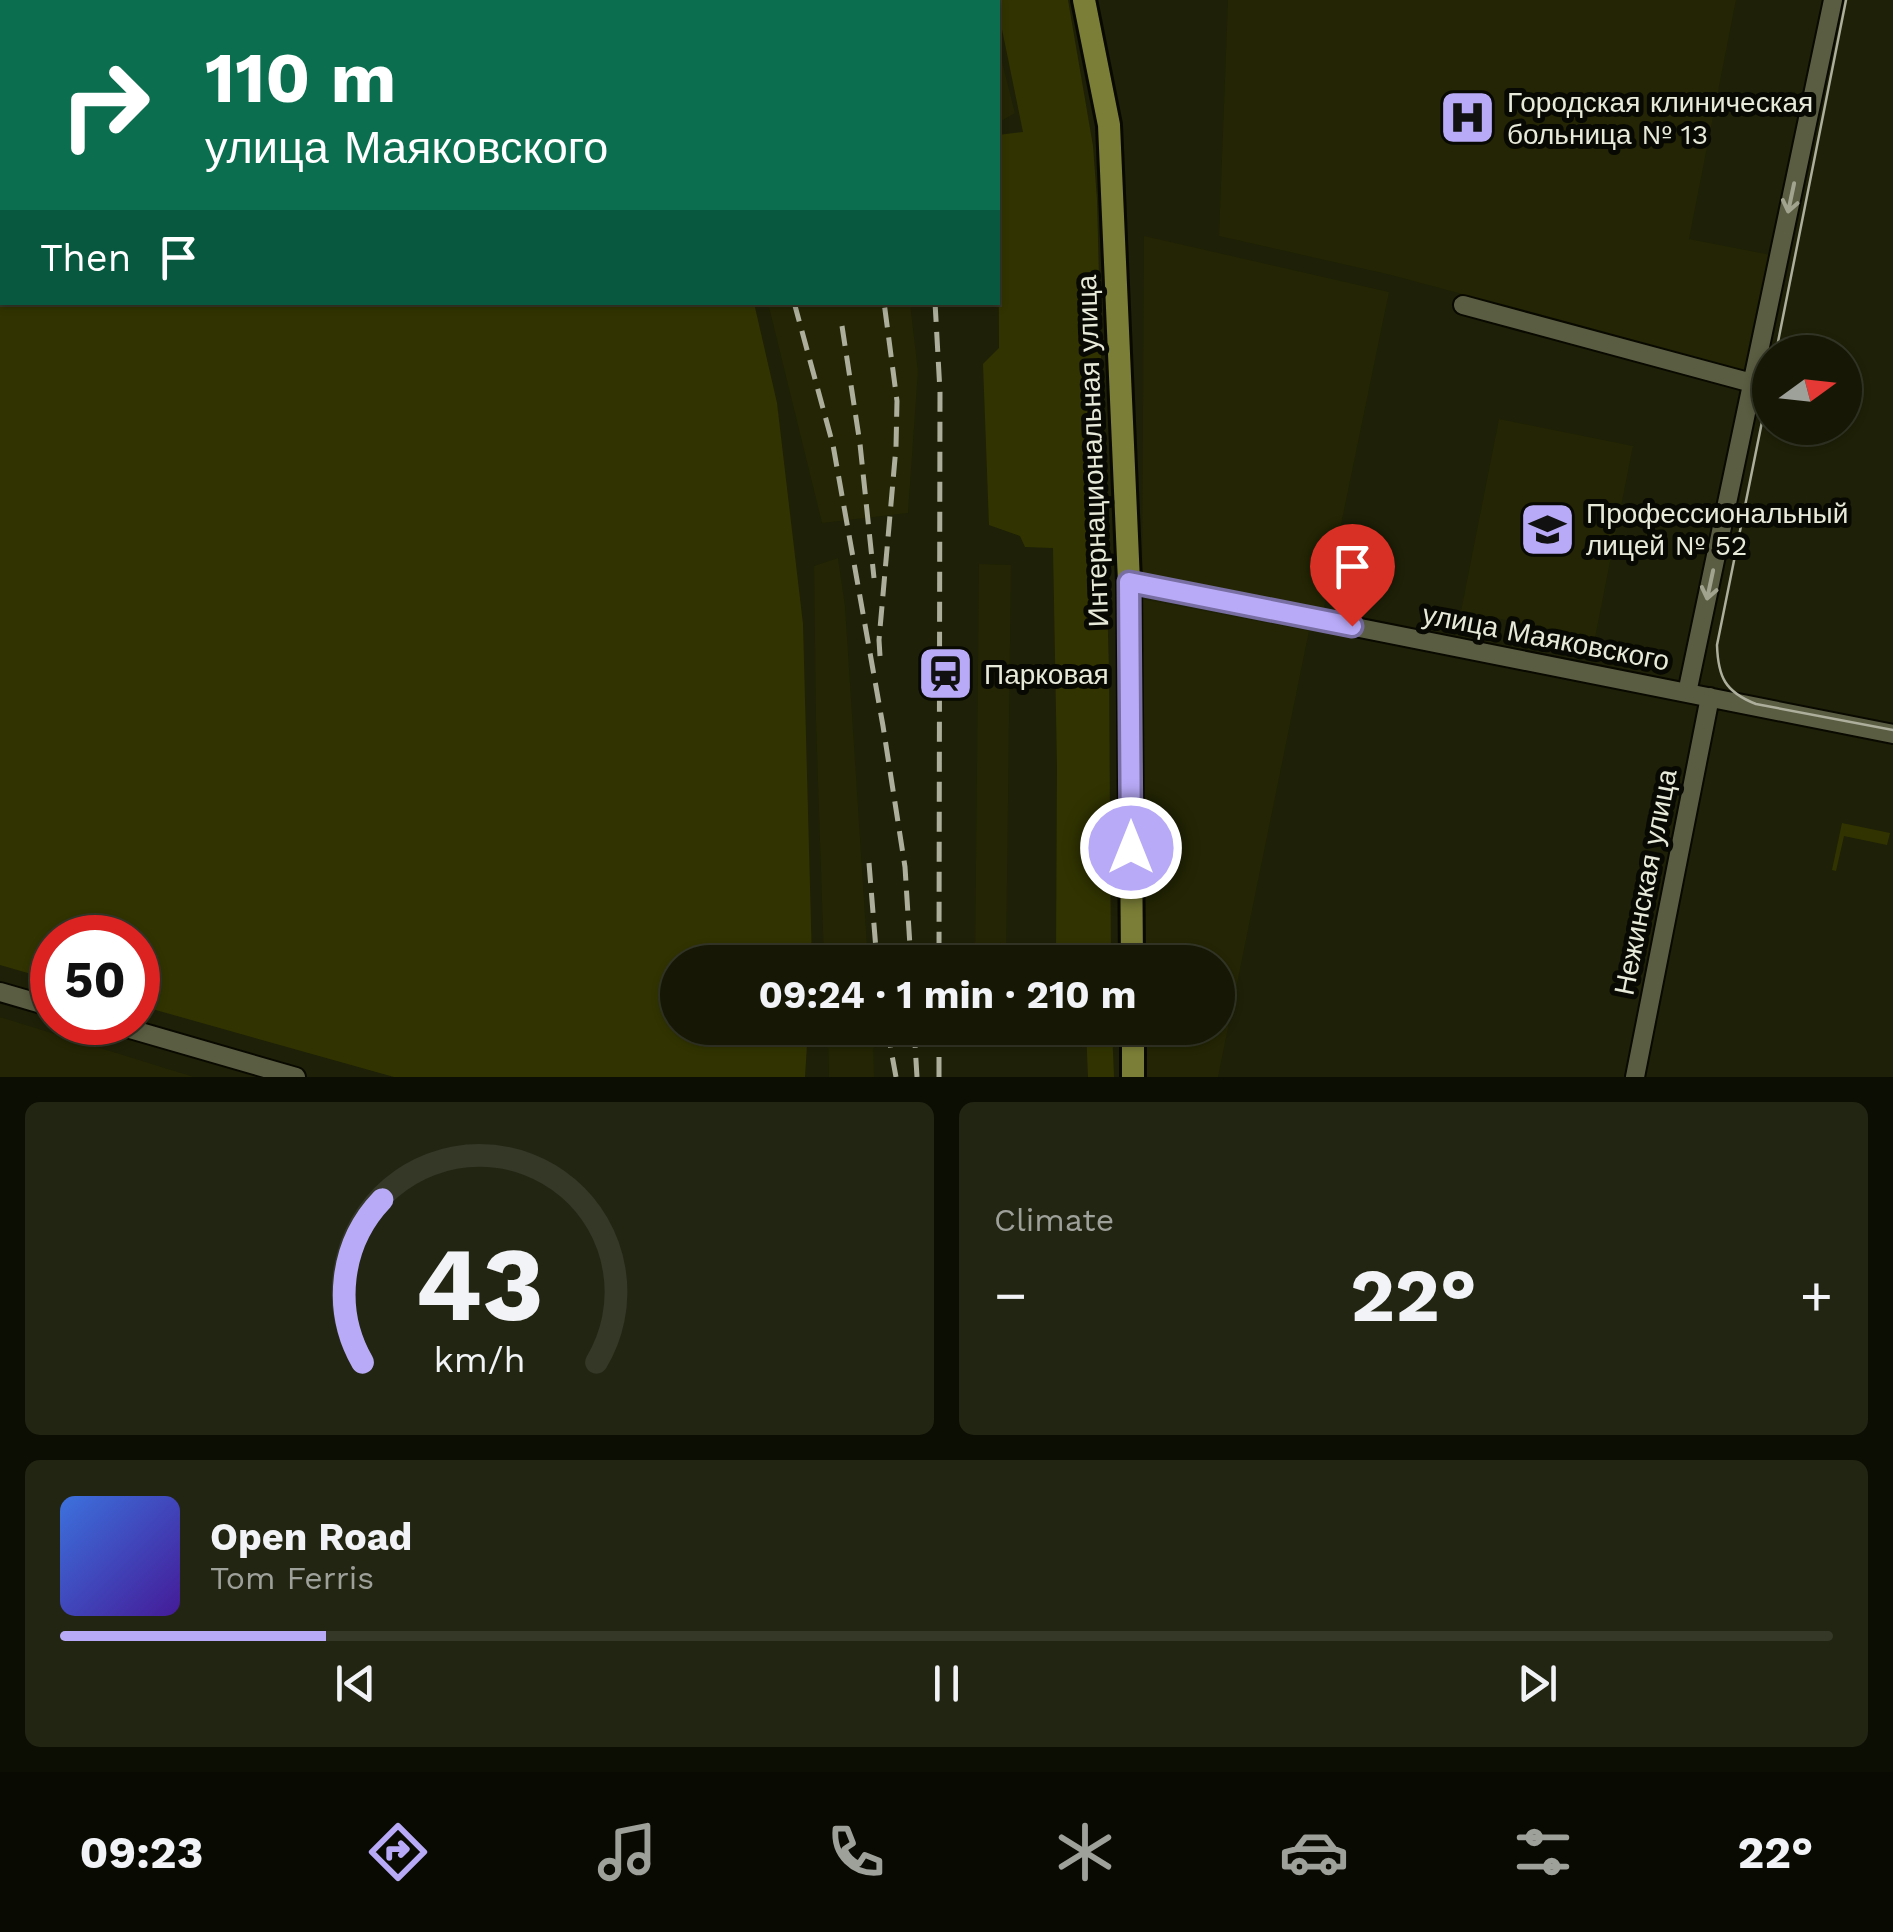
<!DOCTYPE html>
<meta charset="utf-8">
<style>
:root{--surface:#161805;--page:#232513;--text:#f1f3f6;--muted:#9ea09a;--line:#353727;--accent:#b9aaf7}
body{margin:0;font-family:"Work Sans",sans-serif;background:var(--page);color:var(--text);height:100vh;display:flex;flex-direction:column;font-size:38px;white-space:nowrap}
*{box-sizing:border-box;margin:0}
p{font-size:32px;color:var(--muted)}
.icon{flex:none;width:55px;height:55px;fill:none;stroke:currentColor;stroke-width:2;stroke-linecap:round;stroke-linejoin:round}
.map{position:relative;height:1077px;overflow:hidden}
.sheet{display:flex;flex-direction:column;gap:25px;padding:25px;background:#0c0d03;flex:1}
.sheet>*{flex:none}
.top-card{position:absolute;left:0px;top:0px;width:1000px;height:305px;box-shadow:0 2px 8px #0004,0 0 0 2px var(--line);background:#0b6e4f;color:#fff;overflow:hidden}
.needle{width:65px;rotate:75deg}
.tools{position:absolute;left:1752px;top:335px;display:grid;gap:20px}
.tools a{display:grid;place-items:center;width:110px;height:110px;border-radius:50%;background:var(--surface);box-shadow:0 2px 8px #0004,0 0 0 2px var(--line);font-size:50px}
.speed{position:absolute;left:30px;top:915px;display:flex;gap:20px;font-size:50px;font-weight:700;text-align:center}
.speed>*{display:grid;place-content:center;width:130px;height:130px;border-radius:50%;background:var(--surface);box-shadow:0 2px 8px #0004,0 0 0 2px var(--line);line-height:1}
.speed .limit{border:15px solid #d22;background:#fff;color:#111}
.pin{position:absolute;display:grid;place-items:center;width:85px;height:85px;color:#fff;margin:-102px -42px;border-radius:50% 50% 50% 0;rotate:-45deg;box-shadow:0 0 10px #0007}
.pin .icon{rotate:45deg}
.me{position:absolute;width:110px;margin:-55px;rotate:0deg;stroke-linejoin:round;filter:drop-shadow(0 0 8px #0008)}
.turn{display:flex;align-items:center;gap:35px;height:210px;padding:0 40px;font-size:45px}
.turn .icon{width:130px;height:130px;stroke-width:2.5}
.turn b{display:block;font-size:70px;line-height:85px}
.then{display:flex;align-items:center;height:95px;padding:0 40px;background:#0003;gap:20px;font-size:38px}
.big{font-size:75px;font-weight:700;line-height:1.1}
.sheet .tile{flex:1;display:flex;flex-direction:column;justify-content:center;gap:15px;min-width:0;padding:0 35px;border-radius:15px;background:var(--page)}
.sheet .dial{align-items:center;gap:0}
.dial svg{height:260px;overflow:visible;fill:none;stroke:var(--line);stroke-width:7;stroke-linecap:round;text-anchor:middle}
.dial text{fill:var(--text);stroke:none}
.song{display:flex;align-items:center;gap:30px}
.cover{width:120px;height:120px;border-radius:15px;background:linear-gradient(135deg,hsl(220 70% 55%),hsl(260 70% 35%))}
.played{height:10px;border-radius:5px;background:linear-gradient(90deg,var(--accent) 15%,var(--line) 15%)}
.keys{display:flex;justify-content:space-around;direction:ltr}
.heat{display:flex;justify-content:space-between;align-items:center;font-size:55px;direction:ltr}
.sheet .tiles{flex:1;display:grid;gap:25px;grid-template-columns:1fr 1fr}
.tile:last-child{grid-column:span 2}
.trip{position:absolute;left:660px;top:945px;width:575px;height:100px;border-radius:50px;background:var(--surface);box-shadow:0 2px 8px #0004,0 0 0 2px var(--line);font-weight:700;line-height:100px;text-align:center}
.tabs{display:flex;height:160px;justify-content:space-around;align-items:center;background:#090a02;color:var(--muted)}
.tabs .icon{width:70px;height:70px}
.tabs .active{color:var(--accent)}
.tabs b{font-size:45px;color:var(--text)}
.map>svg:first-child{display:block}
.built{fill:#232504}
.green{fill:#313400}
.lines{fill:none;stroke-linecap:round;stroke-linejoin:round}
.minor-casing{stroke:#090900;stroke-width:22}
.major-casing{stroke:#090900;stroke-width:28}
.minor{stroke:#5b5d42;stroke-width:18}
.major{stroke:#7a7e36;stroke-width:22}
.tram{stroke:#adaf9c;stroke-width:2.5}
.rail{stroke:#adaf9c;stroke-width:5;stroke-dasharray:20 10;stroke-linecap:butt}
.oneway{stroke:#a1a38e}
.route-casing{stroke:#786ea1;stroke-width:25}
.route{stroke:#b9aaf7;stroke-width:18}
.labels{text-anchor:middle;stroke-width:10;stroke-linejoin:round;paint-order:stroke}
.poi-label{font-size:28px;fill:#e7e9d9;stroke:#080902;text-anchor:start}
.street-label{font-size:28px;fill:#e7e9d9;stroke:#080902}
</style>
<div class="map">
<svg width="1893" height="1077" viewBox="0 0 1893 1077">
<rect width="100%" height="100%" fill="#1e2007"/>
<path class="built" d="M1228,0h508l-47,239 82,16 -20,125 -289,-86 -71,-19 -172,-39z
M998,46l17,67 -17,10z
M1144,236l245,56 -67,325 -180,-37z
M768,303h142l8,68 -10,142 -86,10z
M1499,419l134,27 -38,192 -134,-27z
M838,558l7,48 23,356h-44l-8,-241 -2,-155z
M979,564l32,1 -5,397h-31z
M1142,599l167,32 -91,446h-72v-49h72v-66h-73z
M0,1017l194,60h-194z
M828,1028h45l1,49h-45z"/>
<path class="green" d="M0,0h192v2h-190v300l752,1 23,100 26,221 9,338h-134v66h130l-3,49h-411l-256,-72v-67h-86v42l-52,-15z
M996,0h72l25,146 4,54 12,473 2,289h-55l1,-197 -4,-217 -28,-1 -5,-11 -31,-11 -6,-161 16,-16 -1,-213 25,-3z
M1842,823l48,10 -3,12 -43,-9 -8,35 -4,-1z
M1086,1028h26l2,49h-26z"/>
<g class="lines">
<defs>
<path id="minor" d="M1463,305l289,78
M1129,582l764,152
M1687,693l146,-693
M0,992l52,15
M106,1022l190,55
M1635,1077l75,-380"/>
<path id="major" d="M1084,0l25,125 20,457 3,380
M1133,1028v49"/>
</defs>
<use href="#minor" class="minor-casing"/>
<use href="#major" class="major-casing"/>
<use href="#minor" class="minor"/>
<use href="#major" class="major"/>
<path class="tram" d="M1776,352l70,-352
M1770,382l-53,263c1,32 8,47 39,59l137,26"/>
<path class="rail" d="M822,0v2
M850,0l1,2
M898,0v2
M794,302l39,143 50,281 22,141 6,95
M935,302l5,90 -1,570
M842,326l18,118 14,134
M880,656l-1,-16 17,-193 1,-46 -13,-99
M869,863l8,99
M887,1028l9,49
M914,1028l3,49
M939,1077v-49"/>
</g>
<defs><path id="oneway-shaft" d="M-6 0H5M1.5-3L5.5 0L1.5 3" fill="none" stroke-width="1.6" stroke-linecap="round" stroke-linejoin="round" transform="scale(2.5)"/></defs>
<g class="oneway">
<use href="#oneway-shaft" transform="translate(1791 198) rotate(102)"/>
<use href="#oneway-shaft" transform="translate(1710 585) rotate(102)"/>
</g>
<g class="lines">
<defs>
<path id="route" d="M1131,848l-2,-266 223,44"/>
</defs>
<use href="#route" class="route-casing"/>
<use href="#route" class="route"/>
</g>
<defs>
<symbol id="hospital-square" viewBox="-11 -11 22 22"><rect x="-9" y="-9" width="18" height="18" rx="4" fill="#b9aaf7" stroke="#080902"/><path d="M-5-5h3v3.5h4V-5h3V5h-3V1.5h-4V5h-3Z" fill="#111"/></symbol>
<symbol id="university-square" viewBox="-11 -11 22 22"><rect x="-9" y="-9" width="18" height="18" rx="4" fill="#b9aaf7" stroke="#080902"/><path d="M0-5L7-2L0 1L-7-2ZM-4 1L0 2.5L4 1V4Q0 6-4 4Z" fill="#111"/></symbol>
<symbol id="station-square" viewBox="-11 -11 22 22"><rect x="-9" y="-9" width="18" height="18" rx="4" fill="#b9aaf7" stroke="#080902"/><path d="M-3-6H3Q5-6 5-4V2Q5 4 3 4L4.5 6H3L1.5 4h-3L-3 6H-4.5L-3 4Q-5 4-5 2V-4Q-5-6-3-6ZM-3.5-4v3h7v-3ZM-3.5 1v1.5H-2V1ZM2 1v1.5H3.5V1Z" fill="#111"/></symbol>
</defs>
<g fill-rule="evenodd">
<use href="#hospital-square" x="1436" y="86" width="63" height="63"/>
<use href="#university-square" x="1516" y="498" width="63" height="63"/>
<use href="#station-square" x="914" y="642" width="63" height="63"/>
</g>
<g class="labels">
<g class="poi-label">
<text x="1507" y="112">Городская клиническая<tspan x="1507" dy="32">больница № 13</tspan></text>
<text x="1586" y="523">Профессиональный<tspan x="1586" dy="32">лицей № 52</tspan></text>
<text x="984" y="684">Парковая</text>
</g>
<g class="street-label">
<text transform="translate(1092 451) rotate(-92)" y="10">Интернациональная улица</text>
<text transform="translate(1546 637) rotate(11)" y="10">улица Маяковского</text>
<text transform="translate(1645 882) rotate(-79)" y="10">Нежинская улица</text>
</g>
</g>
</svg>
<div class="tools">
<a><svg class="needle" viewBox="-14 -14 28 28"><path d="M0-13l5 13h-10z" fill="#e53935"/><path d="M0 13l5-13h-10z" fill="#9ea09a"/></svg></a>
</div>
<div class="speed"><div class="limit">50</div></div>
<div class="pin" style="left:1352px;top:626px;background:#d93025"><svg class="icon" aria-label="arrive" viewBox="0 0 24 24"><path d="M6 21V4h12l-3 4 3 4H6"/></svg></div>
<svg class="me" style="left:1131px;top:848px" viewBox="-20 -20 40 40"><circle r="17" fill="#b9aaf7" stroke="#fff" stroke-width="3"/><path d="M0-11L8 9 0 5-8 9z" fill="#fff"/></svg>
<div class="trip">09:24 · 1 min · 210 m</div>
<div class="top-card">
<div class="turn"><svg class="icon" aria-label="right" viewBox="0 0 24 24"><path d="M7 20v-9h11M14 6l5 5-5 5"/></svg><div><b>110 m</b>улица Маяковского</div></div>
<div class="then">Then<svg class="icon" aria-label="arrive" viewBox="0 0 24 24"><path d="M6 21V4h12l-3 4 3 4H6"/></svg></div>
</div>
</div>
<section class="sheet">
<div class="tiles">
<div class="tile dial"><svg viewBox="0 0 100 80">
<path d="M14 69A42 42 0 1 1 86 69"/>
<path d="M14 69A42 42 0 0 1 20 19" stroke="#b9aaf7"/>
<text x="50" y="56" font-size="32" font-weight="700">43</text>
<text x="50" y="72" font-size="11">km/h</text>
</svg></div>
<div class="tile"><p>Climate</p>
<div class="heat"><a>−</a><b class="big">22°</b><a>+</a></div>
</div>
<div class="tile">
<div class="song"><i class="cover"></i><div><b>Open Road</b><p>Tom Ferris</p></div></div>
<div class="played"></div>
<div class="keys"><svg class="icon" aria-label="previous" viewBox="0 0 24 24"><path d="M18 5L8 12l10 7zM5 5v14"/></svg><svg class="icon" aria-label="pause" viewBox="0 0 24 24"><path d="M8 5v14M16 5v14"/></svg><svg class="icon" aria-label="next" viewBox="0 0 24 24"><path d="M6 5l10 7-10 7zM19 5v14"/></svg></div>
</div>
</div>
</section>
<nav class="tabs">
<b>09:23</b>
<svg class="icon active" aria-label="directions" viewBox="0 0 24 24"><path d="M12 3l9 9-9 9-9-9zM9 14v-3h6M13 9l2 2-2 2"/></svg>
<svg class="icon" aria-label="music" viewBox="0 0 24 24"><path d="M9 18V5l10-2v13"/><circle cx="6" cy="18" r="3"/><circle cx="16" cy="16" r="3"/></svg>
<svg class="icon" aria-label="phone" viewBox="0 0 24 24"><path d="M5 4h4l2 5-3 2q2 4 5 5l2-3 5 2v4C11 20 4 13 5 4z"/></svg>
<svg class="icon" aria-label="climate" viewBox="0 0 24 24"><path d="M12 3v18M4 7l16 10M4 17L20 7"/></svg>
<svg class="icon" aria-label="car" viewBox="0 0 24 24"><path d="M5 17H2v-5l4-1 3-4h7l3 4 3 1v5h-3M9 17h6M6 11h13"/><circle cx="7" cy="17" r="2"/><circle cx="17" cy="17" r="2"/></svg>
<svg class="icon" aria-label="filters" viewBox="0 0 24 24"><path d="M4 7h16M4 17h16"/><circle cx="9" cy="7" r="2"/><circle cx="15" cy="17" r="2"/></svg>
<b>22°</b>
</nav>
